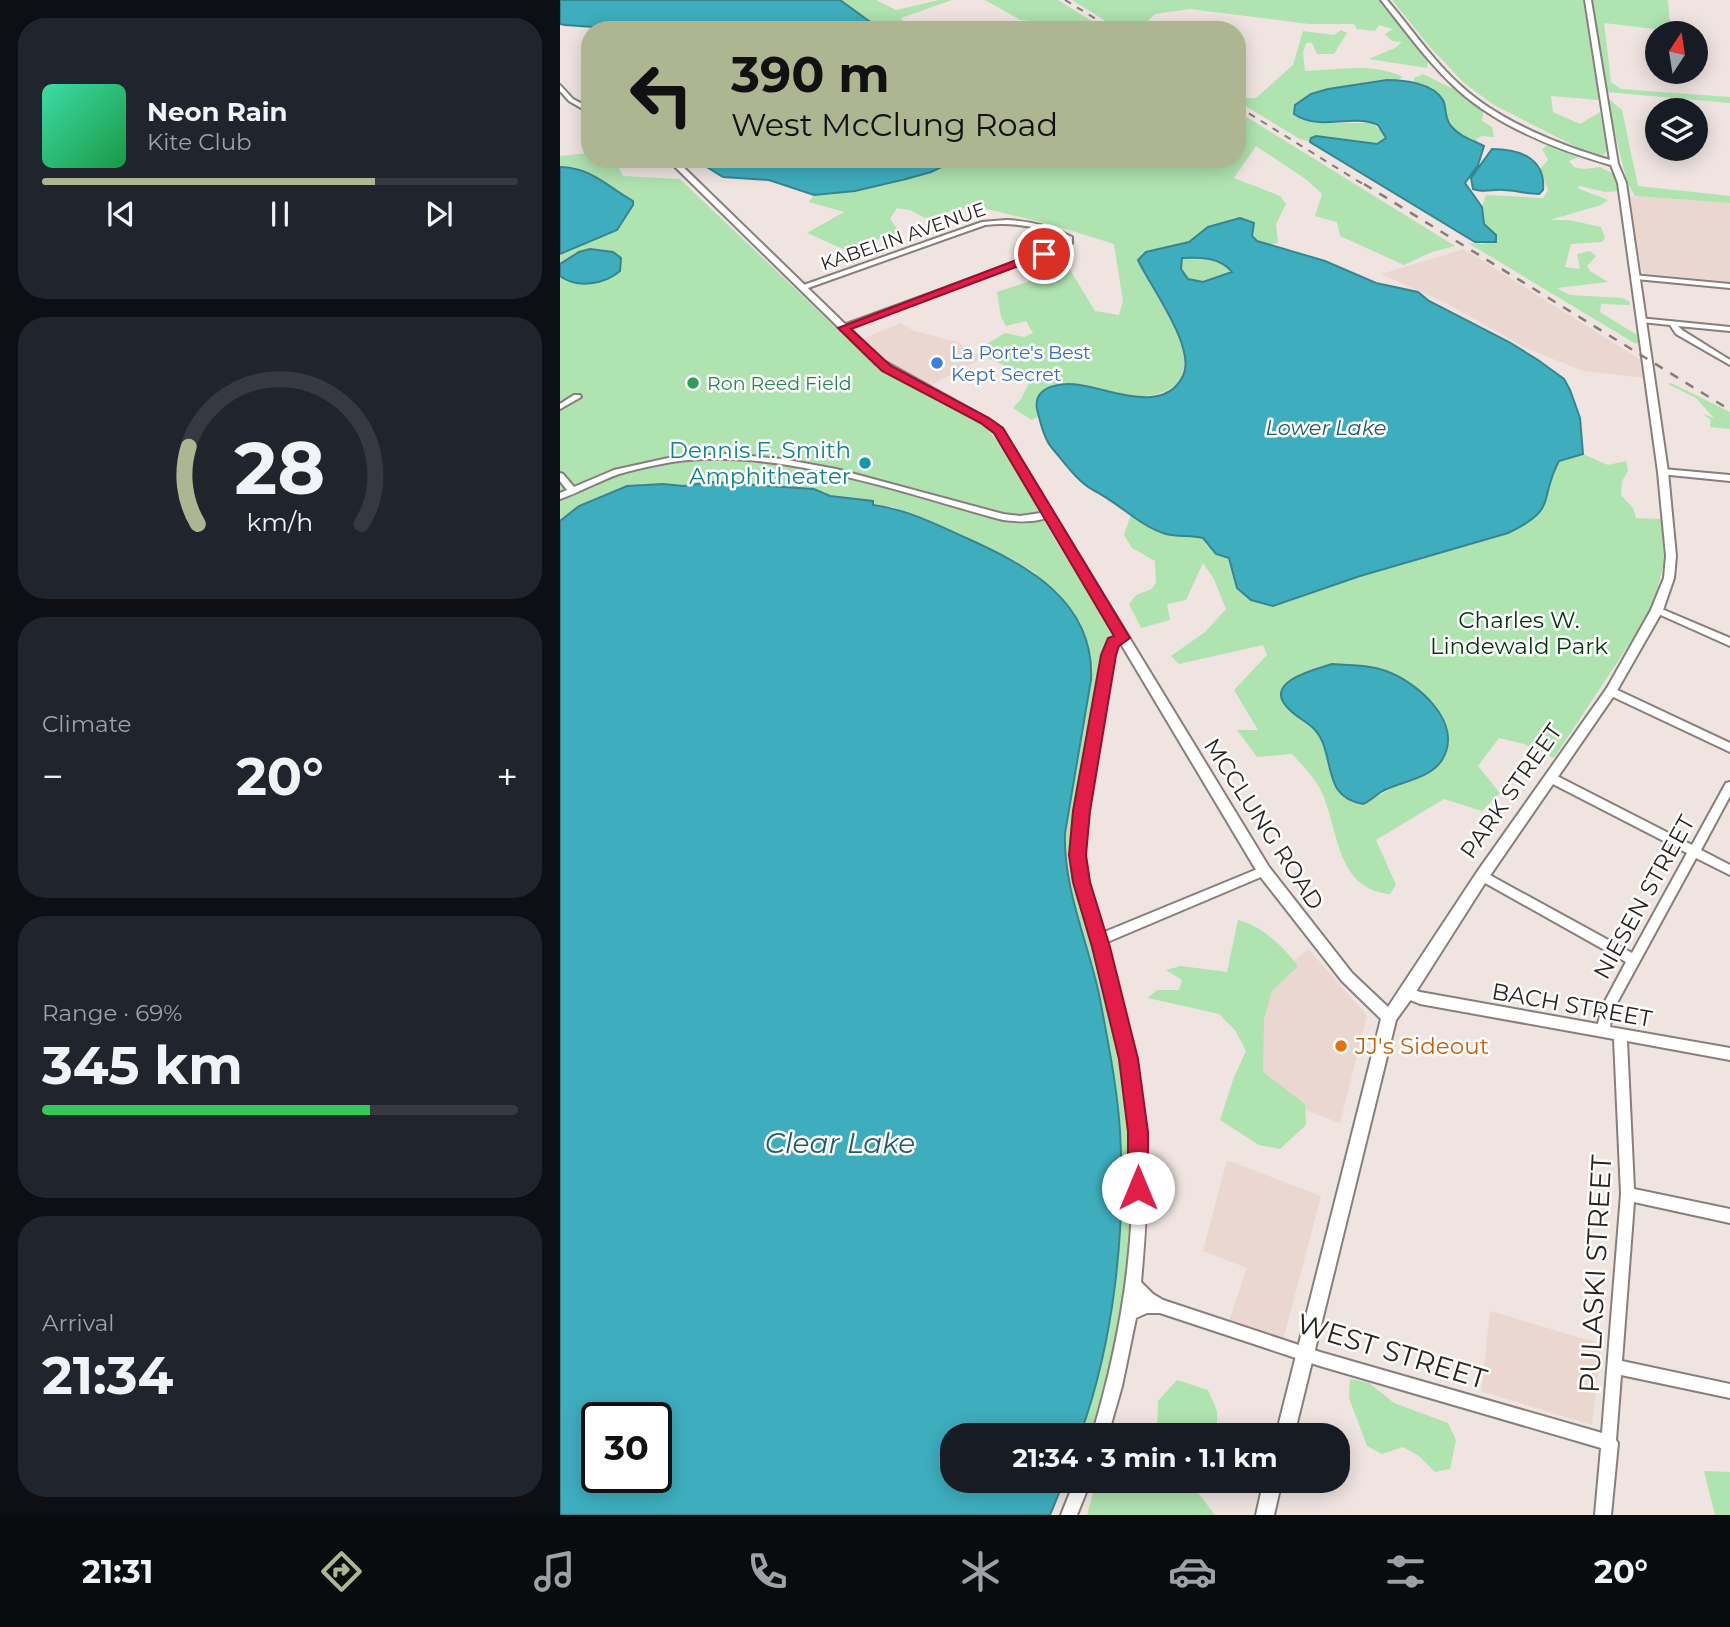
<!DOCTYPE html>
<meta charset="utf-8">
<style>
:root{--surface:#171b24;--page:#20242c;--text:#f1f3f6;--muted:#9ea1a6;--line:#363941;--accent:#adb591}
body{margin:0;font-family:Montserrat,sans-serif;background:var(--page);color:var(--text);height:100vh;display:flex;flex-direction:column;font-size:26px;white-space:nowrap}
*{box-sizing:border-box;margin:0}
p{font-size:23px;color:var(--muted)}
.icon{flex:none;width:38px;height:38px;fill:none;stroke:currentColor;stroke-width:2;stroke-linecap:round;stroke-linejoin:round}
.map{position:relative;flex:1;overflow:hidden}
.sheet{display:flex;flex-direction:column;gap:18px;padding:18px;background:#0d0f14;width:560px}
.sheet>*{flex:none}
.hud{position:absolute;left:21px;top:21px;width:665px;height:147px;border-radius:28px;box-shadow:0 4px 18px #0003;background:#adb591;color:#111;overflow:hidden}
.needle{width:46px;rotate:12deg}
.tools{position:absolute;left:1085px;top:21px;display:grid;gap:14px}
.tools a{display:grid;place-items:center;width:63px;height:63px;border-radius:50%;background:var(--surface);box-shadow:0 4px 18px #0003;font-size:35px}
.speed{position:absolute;left:21px;top:1402px;display:flex;gap:14px;font-size:35px;font-weight:700;text-align:center}
.speed>*{display:grid;place-content:center;width:91px;height:91px;border-radius:50%;background:var(--surface);box-shadow:0 4px 18px #0003;line-height:1}
.speed .limit{border:4px solid #111;border-radius:10px;background:#fff;color:#111}
.pin{position:absolute;display:grid;place-items:center;width:60px;height:60px;color:#fff;margin:-30px;border:4px solid #fff;border-radius:50%;box-shadow:0 2px 7px #0007}
.me{position:absolute;width:77px;margin:-38px;rotate:0deg;stroke-linejoin:round;filter:drop-shadow(0 0 5px #0008)}
.turn{display:flex;align-items:center;gap:24px;height:147px;padding:0 35px;font-size:32px}
.turn .icon{width:91px;height:91px;stroke-width:2.5}
.turn b{display:block;font-size:49px;line-height:60px}
.big{font-size:52px;font-weight:700;line-height:1.1}
.sheet .widget{flex:1;display:flex;flex-direction:column;justify-content:center;gap:10px;min-width:0;padding:0 24px;border-radius:28px;background:var(--page)}
.sheet .dial{align-items:center;gap:0}
.dial svg{height:182px;overflow:visible;fill:none;stroke:var(--line);stroke-width:7;stroke-linecap:round;text-anchor:middle}
.dial text{fill:var(--text);stroke:none}
.song{display:flex;align-items:center;gap:21px}
.cover{width:84px;height:84px;border-radius:10px;background:linear-gradient(135deg,hsl(160 70% 55%),hsl(140 70% 35%))}
.played{height:7px;border-radius:4px;background:linear-gradient(90deg,var(--accent) 70%,var(--line) 70%)}
.keys{display:flex;justify-content:space-around;direction:ltr}
.heat{display:flex;justify-content:space-between;align-items:center;font-size:38px;direction:ltr}
.charge{height:10px;border-radius:5px;background:linear-gradient(90deg,#34c759 69%,var(--line) 0)}
.trip{position:absolute;left:380px;top:1423px;width:410px;height:70px;border-radius:28px;background:var(--surface);box-shadow:0 4px 18px #0003;font-weight:700;line-height:70px;text-align:center}
.dock{display:flex;height:112px;justify-content:space-around;align-items:center;background:#090b0e;color:var(--muted)}
.dock .icon{width:49px;height:49px}
.dock .active{color:var(--accent)}
.dock b{font-size:32px;color:var(--text)}
main{display:flex;flex:1;min-height:0}
.map>svg:first-child{display:block}
.built{fill:#ead7d0}
.green{fill:#afe3b0;fill-rule:evenodd}
.water{fill:#3eaebe;stroke:#37858f;stroke-width:2;fill-rule:evenodd}
.lines{fill:none;stroke-linecap:round;stroke-linejoin:round}
.minor-casing{stroke:#887e7b;stroke-width:4}
.tertiary-casing{stroke:#887e7b;stroke-width:4}
.minor{fill:#fff;fill-rule:evenodd}
.tertiary{fill:#fff;fill-rule:evenodd}
.rail-far1{stroke:#857d7a;stroke-width:2;stroke-dasharray:7 7;stroke-linecap:butt}
.rail{stroke:#857d7a;stroke-width:2.5;stroke-dasharray:9 9;stroke-linecap:butt}
.route{fill:#e11d48;stroke:#92132f;stroke-width:2}
.shop-dot{fill:#3f7fe0;stroke:#fff;stroke-width:2.5}
.leisure-dot{fill:#2e9e5b;stroke:#fff;stroke-width:2.5}
.culture-dot{fill:#0f9aa8;stroke:#fff;stroke-width:2.5}
.food-dot{fill:#e8710a;stroke:#fff;stroke-width:2.5}
.labels{text-anchor:middle;stroke-width:5;stroke-linejoin:round;paint-order:stroke}
.far-street-label{font-size:19px;fill:#282422;stroke:#fff}
.far-shop-label{font-size:19px;fill:#366cbe;stroke:#fff;text-anchor:start}
.far-leisure-label{font-size:19px;fill:#27864d;stroke:#fff;text-anchor:start}
.far-water-label{font-size:21px;font-style:italic;fill:#215d66;stroke:#fff}
.culture-label{font-size:23px;fill:#0d838f;stroke:#fff;text-anchor:end}
.park-label{font-size:23px;fill:#003809;stroke:#fff}
.street-label{font-size:23px;fill:#282422;stroke:#fff}
.food-label{font-size:23px;fill:#c56008;stroke:#fff;text-anchor:start}
.near-water-label{font-size:28px;font-style:italic;fill:#215d66;stroke:#fff}
.near-street-label{font-size:28px;fill:#282422;stroke:#fff}
</style>
<main>
<section class="sheet">
<div class="widget">
<div class="song"><i class="cover"></i><div><b>Neon Rain</b><p>Kite Club</p></div></div>
<div class="played"></div>
<div class="keys"><svg class="icon" aria-label="previous" viewBox="0 0 24 24"><path d="M18 5L8 12l10 7zM5 5v14"/></svg><svg class="icon" aria-label="pause" viewBox="0 0 24 24"><path d="M8 5v14M16 5v14"/></svg><svg class="icon" aria-label="next" viewBox="0 0 24 24"><path d="M6 5l10 7-10 7zM19 5v14"/></svg></div>
</div>
<div class="widget dial"><svg viewBox="0 0 100 80">
<path d="M14 69A42 42 0 1 1 86 69"/>
<path d="M14 69A42 42 0 0 1 10 35" stroke="#adb591"/>
<text x="50" y="56" font-size="32" font-weight="700">28</text>
<text x="50" y="72" font-size="11">km/h</text>
</svg></div>
<div class="widget"><p>Climate</p>
<div class="heat"><a>−</a><b class="big">20°</b><a>+</a></div>
</div>
<div class="widget"><p>Range · 69%</p><b class="big">345 km</b><div class="charge"></div></div>
<div class="widget"><p>Arrival</p><b class="big">21:34</b></div>
</section>
<div class="map">
<svg width="1170" height="1515" viewBox="0 0 1170 1515">
<rect width="100%" height="100%" fill="#efe4e0"/>
<path class="built" d="M1070,196l100,7v79l-88,-9z
M904,249l177,111 3,18 -61,-7 -57,-23 -80,-45 -65,-29z
M341,323l13,8 43,11 25,16 -52,28 -41,-23 -27,-24z
M748,949l59,66 -27,108 -89,-33 12,-102z
M667,1160l94,36 -38,144 -54,-19 18,-53 -44,-17z
M930,1311l111,33 -9,81 -111,-34z"/>
<path class="green" d="M280,0h36l20,10 43,-10h13l-51,18 6,12h-30l-4,-6z
M425,0h73l48,30h-59l-6,-8 -21,-2z
M512,0h309l47,56 -1,12 -58,-9 26,-11 7,-6 -10,-1 -7,-7 8,-5 -14,-4 -4,6 -18,-2 -3,-5h-45l-119,-15 -35,5 -16,16h-19z
M832,0h191l16,100 -48,-4 2,16 27,12 20,-12 7,39 -4,4 -19,-4 -90,-46 -30,-22 -34,-36z
M1032,0h76l2,25 -15,4 -51,-6 7,59 10,7 109,8v6l-124,-11z
M781,30l6,3 -13,21h-17l-5,-11h-6l-3,10 2,18c34,-1 66,-9 98,6l-5,3 -39,6 -60,32 19,5h54l12,11 1,7 -15,3 -59,-6 -1,4 -10,-3 -63,-38v-8l7,5h12l37,-33 10,-34 31,4z
M863,74l28,14 4,-2 29,21 -2,14 10,6 2,10 -12,-1 -6,3 3,5c-12,-5 -26,-10 -32,-23 -2,-5 -1,-11 -3,-16 -3,-15 -23,-20 -36,-23h6v-4z
M1050,100l12,10 16,76 92,10v7l-95,-7 -8,-14 -20,-81z
M677,111l218,135 -23,6 -28,13 -64,-29 -3,-14 -22,-6 7,-22 -15,-14 -51,-34 -22,32 46,18 6,8 -10,20 2,19 -12,2 -14,-9 -44,-9 -18,15 -44,10 -8,8c13,30 78,109 28,131 -12,5 -29,7 -42,5 -27,-4 -46,-15 -74,-9l-14,17 3,12 -7,4 -19,-12 8,-9 11,-22 -45,-19 -9,-9 27,-16 19,4 9,-4 -7,-12 -20,5 -5,-9 -4,-25 72,-24 26,43 24,4 4,-14 -9,-57 -61,-19 -79,-19 -49,12 -15,-8 -13,-2 -7,11 10,14 -57,16 -36,-16 37,-21 -35,-10 5,-7 41,-4 95,-27 8,-5h279z
M988,145l33,11 -12,5 5,6 10,2 16,-2 17,9 2,15 -14,1 -25,-6 -3,2 31,12 -7,5 -51,15h19l32,7 4,11 -3,4 -31,2 -6,23 15,2 -3,-15 13,-3 6,5 -9,10 3,5 18,11 -51,6 13,7 52,3 8,4 -1,3 -28,-1 -1,8 37,23 2,6 -3,3 -168,-101 16,1 12,-9c-16,-11 -17,-22 -10,-40l57,3 5,-8 -8,-21 8,-9 -6,-11z
M30,153v6c17,0 26,0 33,17l57,3 193,184 108,60c31,30 48,72 69,108 21,36 45,70 67,105l-8,7 -35,206 47,195 13,93 -3,120 -7,61 -29,117h-15l22,-69 19,-157 -10,-154 -16,-80 -27,-95 -3,-47 -29,-260 -32,-18 -111,-48 -69,-7 3,-7 -13,-4 -73,-6 -28,-1 -30,4 -38,-2 -18,2 -28,11 -20,9 -19,15v-365z
M622,258c19,0 37,-1 50,14l-29,10 -15,-3 -7,-10z
M1111,383l59,29v17l-20,-2 1,-7 -8,-6 11,4 -18,-20 -28,-14z
M1023,454l25,11 18,-4 2,10 -6,10 -1,14 12,13 3,10 25,1 3,43 -11,46 -99,150 -30,-14 -25,-6 -21,28 22,27 -18,18 -38,-12 -68,41 20,45 -6,9c-54,-5 -51,-63 -68,-101 -6,-14 -20,-28 -30,-39l-35,3 -20,-27h21l-24,-40 33,-35 -4,-10 -84,19 -8,-8 34,-24 21,-23 -12,-30 -11,-16 -17,37 -19,4 3,16 -29,8 -12,-24 7,-9 16,-6 4,-7 -1,-21 -23,-13 -8,-13 7,-21 22,14 27,8 23,2 4,8 22,11 4,16 30,31 10,2 87,-30 148,-43c51,-24 30,-33 51,-72zM772,664c52,3 91,15 115,64l-47,56 -29,16 -44,-45 -7,-21 -10,-11 -19,-11z
M678,920c24,6 45,26 60,46l-26,25 -8,28 -1,53 42,32 1,21 -26,24 -21,-4 -39,-25 14,-43 12,-26 -11,-21 -16,-16 -71,-16 9,-8h22l3,-10 -16,-10 15,-4 46,6z
M790,1379l19,4 25,20 54,20 8,17 -6,29 -15,3 -16,-16 -16,-9 -21,7 -15,-8 -18,-48z
M617,1380l31,10 9,21v24h-60l1,-34z
M1144,1471l26,1v43h-15z
M547,1481h93l-4,9 19,25h-128l6,-22z"/>
<path class="water" d="M0,0h280l33,24 4,6h-240l-72,-5 -5,-1z
M827,80c17,0 46,3 56,20 4,9 1,18 8,26 9,11 21,14 33,20l-6,19 -13,18 17,24 2,17 12,11v7h-21l-165,-100 1,-4 5,-2 61,8 9,-6 -8,-13c-27,-12 -58,7 -84,-11l1,-9 16,-11 17,-5z
M932,149c27,0 54,9 51,41l-4,4c-13,0 -24,-4 -36,-4 -10,-1 -20,3 -30,-1l-2,-11z
M134,159h264l-27,13 -25,7 -51,12 -41,4 -45,-15 -46,-3z
M0,167c33,1 46,19 73,34v4l-16,25 -57,24z
M680,218l14,5 -2,13 5,5 68,20 51,22 42,9 11,9 80,41 29,18 26,19 6,11 10,28 3,36 -24,7c-21,39 0,48 -51,72l-148,43 -87,30 -22,-6 -14,-12 -8,-30 -13,-4 -13,-16c-12,-3 -25,-1 -37,-4 -27,-8 -48,-32 -73,-44 -16,-9 -29,-28 -41,-42 -8,-9 -12,-27 -15,-39 -4,-24 26,-27 43,-24 30,4 84,30 103,-9 14,-28 -33,-90 -45,-116l8,-8 43,-10 19,-15zM622,258c18,-1 38,-1 50,14l-29,10 -15,-3 -7,-10z
M30,249l23,3 8,6 -1,13c-15,13 -42,18 -60,5v-12l19,-12z
M153,482l101,7 16,7 43,5v4c32,4 61,18 91,32 63,28 131,64 127,143l-26,153c-2,57 24,111 35,166 8,43 17,87 20,132 6,98 -6,211 -40,304h-128v45l112,1 -14,34h-490v-994l19,-15 48,-20 36,-2 20,2zM37,1418h59v59h-59z
M772,664c18,1 37,1 54,7 31,11 79,52 56,89 -13,20 -42,21 -61,32 -6,4 -11,9 -18,12 -34,-6 -30,-31 -39,-58 -8,-24 -23,-23 -37,-39 -24,-26 30,-38 45,-43z"/>
<g class="lines">
<defs>
<path id="minor" d="M446,220c24,1 45,6 66,17v6l-16,8 -212,79h-3v-4l211,-77 14,-7v-3c-26,-13 -52,-17 -81,-14l-180,64 -7,-2 184,-65z
M1073,275l97,9v4l-94,-9 -4,-2z
M1079,318l91,9v4l-52,-5 4,4 48,30v5l-54,-31 -6,-9 -28,-3h-3z
M14,395h6l1,2 -21,12v-5z
M168,454l54,5 54,10 167,45 17,2 28,-4 4,3c-13,8 -33,7 -49,5 -101,-27 -227,-74 -331,-58 -17,3 -36,7 -53,12 -20,7 -39,18 -59,25v-6l7,-3 -7,-9v-8l3,1 11,13 40,-17 59,-13z
M1103,469l67,6v6l-70,-7 -1,-2z
M1097,607l73,31v8l-76,-34 -2,-2 2,-2z
M563,634l5,4 -2,2 -9,4 -3,11 -25,140 -5,41 1,38 17,59 158,-65 4,-2 4,2 2,3 -2,3 -163,69c24,77 40,156 41,237 1,34 -2,68 -5,102l12,12 10,6 157,52 282,81 19,-239 -7,-155 -194,-35 -17,-7 -2,-4 2,-4 4,-2 13,5 178,32 4,-17 24,-45 -148,-83 -2,-3 2,-3 4,-2 4,2 146,80 55,-100 -140,-72 -1,-3 1,-3h8l137,70 34,-62 4,-1v14l-29,54 29,15v10l-34,-17 -84,154 -2,15 120,21v12l-103,-19 7,148 96,20v14l-96,-21 -12,159 108,23v14l-109,-23 -5,65 2,3 -7,72h-16l6,-67 -281,-82 -160,-53h-13l-11,5 -14,68 -14,49h-16c41,-137 54,-266 24,-407 -6,-29 -14,-59 -23,-87 -8,-25 -19,-50 -21,-77 -2,-32 5,-63 11,-94 7,-39 14,-77 21,-115l6,-15z
M1051,687l119,56v9l-123,-58 -1,-3 1,-3z
M515,1480h16l-14,35h-16z"/>
<path id="tertiary" d="M821,0h6c24,28 46,61 74,86 38,35 100,60 149,74l-25,-160h6l27,164 8,19 42,289 8,84 -2,22 -11,32 -48,84 -128,186 -75,118 -16,22 -102,415h-18l105,-416 -39,-38 -83,-106 -264,-442 -13,-10 -106,-59 -209,-205h8l207,201 106,59 14,10 267,438 83,106 36,34 89,-135 130,-184 44,-78 13,-32 2,-22 -8,-84 -40,-289 -7,-18c-53,-15 -112,-38 -153,-75 -29,-26 -53,-60 -77,-90z
M0,85l13,14 17,9v5l-21,-12 -9,-10z
M704,1480h18l-8,35h-18z"/>
</defs>
<use href="#minor" class="minor-casing"/>
<use href="#tertiary" class="tertiary-casing"/>
<use href="#minor" class="minor"/>
<use href="#tertiary" class="tertiary"/>
<path class="rail-far1" d="M505,0l49,30
M677,106l129,80"/>
<path class="rail" d="M804,184l366,226"/>
</g>
<path class="route" d="M480,251l10,3 -199,75 40,37 98,52 14,10 127,210 -11,8 -3,9 -26,156 -4,44 4,27 20,65 28,112 10,73v56l-3,7 -7,3 -7,-3 -3,-7v-56l-9,-73 -27,-112 -19,-65 -4,-27 4,-44 28,-156 7,-17 6,-2 -120,-203 -13,-10 -99,-52 -44,-43z"/>
<circle class="shop-dot" cx="377" cy="363" r="7"/>
<circle class="leisure-dot" cx="133" cy="383" r="7"/>
<circle class="culture-dot" cx="305" cy="463" r="7"/>
<circle class="food-dot" cx="781" cy="1046" r="7"/>
<g class="labels">
<g class="far-street-label">
<text transform="translate(343 236) rotate(-19)" y="7">KABELIN AVENUE</text>
</g>
<g class="far-shop-label">
<text x="391" y="359">La Porte's Best<tspan x="391" dy="22">Kept Secret</tspan></text>
</g>
<g class="far-leisure-label">
<text x="147" y="390">Ron Reed Field</text>
</g>
<g class="far-water-label">
<text x="766" y="435">Lower Lake</text>
</g>
<g class="culture-label">
<text x="291" y="458">Dennis F. Smith<tspan x="291" dy="26">Amphitheater</tspan></text>
</g>
<g class="park-label">
<text x="959" y="628">Charles W.<tspan x="959" dy="26">Lindewald Park</tspan></text>
</g>
<g class="street-label">
<text transform="translate(951 791) rotate(-55)" y="8">PARK STREET</text>
<text transform="translate(704 824) rotate(57)" y="8">MCCLUNG ROAD</text>
<text transform="translate(1084 897) rotate(-61)" y="8">NIESEN STREET</text>
<text transform="translate(1012 1005) rotate(10)" y="8">BACH STREET</text>
</g>
<g class="food-label">
<text x="795" y="1054">JJ's Sideout</text>
</g>
<g class="near-water-label">
<text x="280" y="1153">Clear Lake</text>
</g>
<g class="near-street-label">
<text transform="translate(1035 1274) rotate(-87)" y="10">PULASKI STREET</text>
<text transform="translate(832 1351) rotate(17)" y="10">WEST STREET</text>
</g>
</g>
</svg>
<div class="tools">
<a><svg class="needle" viewBox="-14 -14 28 28"><path d="M0-13l5 13h-10z" fill="#e53935"/><path d="M0 13l5-13h-10z" fill="#9ea1a6"/></svg></a>
<a><svg class="icon" aria-label="layers" viewBox="0 0 24 24"><path d="M12 4l9 5-9 5-9-5zM3 14l9 5 9-5"/></svg></a>
</div>
<div class="speed"><div class="limit">30</div></div>
<div class="pin" style="left:484px;top:254px;background:#d93025"><svg class="icon" aria-label="arrive" viewBox="0 0 24 24"><path d="M6 21V4h12l-3 4 3 4H6"/></svg></div>
<svg class="me" style="left:578px;top:1188px" viewBox="-20 -20 40 40"><circle r="19" fill="#fff"/><path d="M0-13L10 11 0 6-10 11z" fill="#e11d48"/></svg>
<div class="trip">21:34 · 3 min · 1.1 km</div>
<div class="hud">
<div class="turn"><svg class="icon" aria-label="left" viewBox="0 0 24 24"><path d="M17 20v-9H6M10 6l-5 5 5 5"/></svg><div><b>390 m</b>West McClung Road</div></div>
</div>
</div>
</main>
<nav class="dock">
<b>21:31</b>
<svg class="icon active" aria-label="directions" viewBox="0 0 24 24"><path d="M12 3l9 9-9 9-9-9zM9 14v-3h6M13 9l2 2-2 2"/></svg>
<svg class="icon" aria-label="music" viewBox="0 0 24 24"><path d="M9 18V5l10-2v13"/><circle cx="6" cy="18" r="3"/><circle cx="16" cy="16" r="3"/></svg>
<svg class="icon" aria-label="phone" viewBox="0 0 24 24"><path d="M5 4h4l2 5-3 2q2 4 5 5l2-3 5 2v4C11 20 4 13 5 4z"/></svg>
<svg class="icon" aria-label="climate" viewBox="0 0 24 24"><path d="M12 3v18M4 7l16 10M4 17L20 7"/></svg>
<svg class="icon" aria-label="car" viewBox="0 0 24 24"><path d="M5 17H2v-5l4-1 3-4h7l3 4 3 1v5h-3M9 17h6M6 11h13"/><circle cx="7" cy="17" r="2"/><circle cx="17" cy="17" r="2"/></svg>
<svg class="icon" aria-label="filters" viewBox="0 0 24 24"><path d="M4 7h16M4 17h16"/><circle cx="9" cy="7" r="2"/><circle cx="15" cy="17" r="2"/></svg>
<b>20°</b>
</nav>
